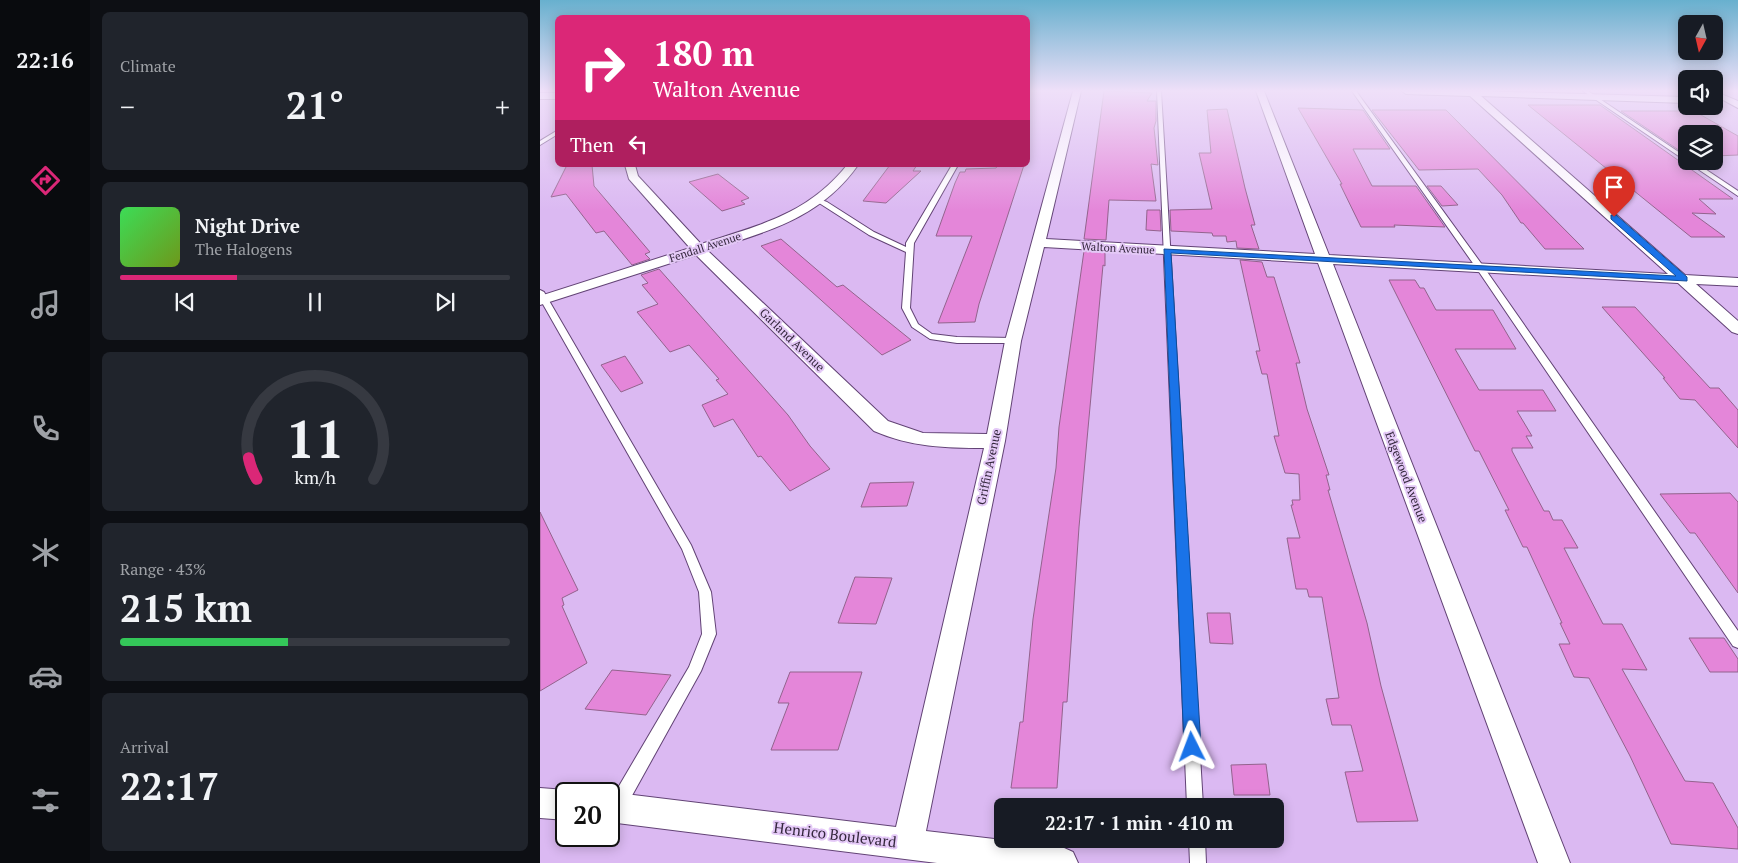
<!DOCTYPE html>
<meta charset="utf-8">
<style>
:root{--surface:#171b24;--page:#20242c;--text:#f1f3f6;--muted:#9ea1a6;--line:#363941;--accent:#db2777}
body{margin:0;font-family:"PT Serif",serif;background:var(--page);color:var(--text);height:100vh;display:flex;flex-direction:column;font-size:19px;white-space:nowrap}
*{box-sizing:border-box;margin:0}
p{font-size:16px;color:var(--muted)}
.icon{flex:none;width:28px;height:28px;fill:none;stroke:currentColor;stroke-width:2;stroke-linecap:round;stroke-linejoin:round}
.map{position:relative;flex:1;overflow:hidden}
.side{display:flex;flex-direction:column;gap:12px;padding:12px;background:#0d0f14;width:450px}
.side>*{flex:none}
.banner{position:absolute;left:15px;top:15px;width:475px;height:152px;border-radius:8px;box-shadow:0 2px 12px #0003;background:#db2777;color:#fff;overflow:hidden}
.needle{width:32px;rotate:188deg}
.fabs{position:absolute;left:1138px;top:15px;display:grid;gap:10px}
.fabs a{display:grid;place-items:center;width:45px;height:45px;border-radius:8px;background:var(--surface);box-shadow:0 2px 12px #0003;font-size:25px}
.speed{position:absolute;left:15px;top:782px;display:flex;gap:10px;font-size:25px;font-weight:700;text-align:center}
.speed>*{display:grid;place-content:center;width:65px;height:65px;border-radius:50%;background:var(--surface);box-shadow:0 2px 12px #0003;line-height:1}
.speed .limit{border:2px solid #111;border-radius:8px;background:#fff;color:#111}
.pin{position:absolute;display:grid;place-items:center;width:42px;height:42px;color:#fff;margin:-51px -21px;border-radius:50% 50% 50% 0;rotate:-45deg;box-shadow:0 0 5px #0007}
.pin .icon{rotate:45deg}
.me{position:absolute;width:55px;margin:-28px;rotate:357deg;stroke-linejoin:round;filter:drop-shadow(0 0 4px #0008)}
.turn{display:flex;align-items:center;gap:18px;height:105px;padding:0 15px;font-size:22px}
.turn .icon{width:65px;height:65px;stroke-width:2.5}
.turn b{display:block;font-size:35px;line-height:42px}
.then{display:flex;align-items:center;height:48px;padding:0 15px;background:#0003;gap:10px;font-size:19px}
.big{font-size:38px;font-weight:600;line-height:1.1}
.side .widget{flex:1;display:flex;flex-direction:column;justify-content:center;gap:8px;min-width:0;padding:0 18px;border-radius:8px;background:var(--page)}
.side .dial{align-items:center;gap:0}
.dial svg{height:130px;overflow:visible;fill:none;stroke:var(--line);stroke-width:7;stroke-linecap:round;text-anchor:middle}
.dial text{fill:var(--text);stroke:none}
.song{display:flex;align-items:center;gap:15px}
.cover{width:60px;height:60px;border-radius:8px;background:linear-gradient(135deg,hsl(130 70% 55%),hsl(80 70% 35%))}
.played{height:5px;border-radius:2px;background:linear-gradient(90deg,var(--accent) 30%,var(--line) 30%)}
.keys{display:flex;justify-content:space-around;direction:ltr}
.heat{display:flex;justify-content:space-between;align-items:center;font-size:28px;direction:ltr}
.charge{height:8px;border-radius:4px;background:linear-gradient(90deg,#34c759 43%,var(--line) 0)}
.trip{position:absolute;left:454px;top:798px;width:290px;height:50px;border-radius:8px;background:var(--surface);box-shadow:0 2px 12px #0003;font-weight:600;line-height:50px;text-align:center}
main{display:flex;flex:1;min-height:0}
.tabs{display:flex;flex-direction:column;width:90px;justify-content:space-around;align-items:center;background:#090b0e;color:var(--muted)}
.tabs .icon{width:35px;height:35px}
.tabs .current{color:var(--accent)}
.tabs b{font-size:22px;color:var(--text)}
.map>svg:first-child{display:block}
.building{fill:#e486d9;stroke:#93638d}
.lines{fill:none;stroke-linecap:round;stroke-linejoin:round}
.service-casing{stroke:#624375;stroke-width:2}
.minor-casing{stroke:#624375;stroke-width:2}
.service{fill:#fff;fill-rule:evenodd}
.minor{fill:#fff;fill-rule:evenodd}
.route{fill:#1a73e8;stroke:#114b97}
.labels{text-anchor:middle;stroke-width:4;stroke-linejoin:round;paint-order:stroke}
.far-street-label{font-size:11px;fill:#34273d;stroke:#e4c9f7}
.street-label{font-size:12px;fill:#34273d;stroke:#e4c9f7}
.near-street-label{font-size:15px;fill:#34273d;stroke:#e4c9f7}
</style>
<main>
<nav class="tabs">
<b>22:16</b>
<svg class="icon current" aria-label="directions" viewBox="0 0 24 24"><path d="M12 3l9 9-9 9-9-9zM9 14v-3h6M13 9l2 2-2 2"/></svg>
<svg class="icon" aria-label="music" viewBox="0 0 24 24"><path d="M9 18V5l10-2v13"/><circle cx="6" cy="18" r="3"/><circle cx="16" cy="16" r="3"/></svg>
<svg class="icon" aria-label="phone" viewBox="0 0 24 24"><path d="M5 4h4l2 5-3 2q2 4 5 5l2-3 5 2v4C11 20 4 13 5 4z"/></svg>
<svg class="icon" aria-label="climate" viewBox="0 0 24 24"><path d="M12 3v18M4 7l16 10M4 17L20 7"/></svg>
<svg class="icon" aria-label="car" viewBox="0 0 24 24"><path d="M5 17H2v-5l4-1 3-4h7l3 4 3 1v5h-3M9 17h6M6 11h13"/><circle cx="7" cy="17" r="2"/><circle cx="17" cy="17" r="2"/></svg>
<svg class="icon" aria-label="filters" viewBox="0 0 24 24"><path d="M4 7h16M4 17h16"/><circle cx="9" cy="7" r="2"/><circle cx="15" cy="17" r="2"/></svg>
</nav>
<section class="side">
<div class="widget"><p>Climate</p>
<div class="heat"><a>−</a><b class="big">21°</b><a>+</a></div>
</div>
<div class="widget">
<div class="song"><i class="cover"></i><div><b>Night Drive</b><p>The Halogens</p></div></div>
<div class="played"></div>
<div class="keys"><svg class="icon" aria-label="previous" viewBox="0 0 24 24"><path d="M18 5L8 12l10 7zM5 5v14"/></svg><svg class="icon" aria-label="pause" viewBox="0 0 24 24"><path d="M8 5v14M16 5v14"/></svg><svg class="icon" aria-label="next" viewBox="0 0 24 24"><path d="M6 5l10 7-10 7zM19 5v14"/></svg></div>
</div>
<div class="widget dial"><svg viewBox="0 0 100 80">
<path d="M14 69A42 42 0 1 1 86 69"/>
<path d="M14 69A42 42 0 0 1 9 56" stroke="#db2777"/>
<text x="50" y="56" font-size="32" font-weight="700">11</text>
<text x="50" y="72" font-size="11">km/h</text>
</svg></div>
<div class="widget"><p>Range · 43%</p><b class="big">215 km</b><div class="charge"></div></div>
<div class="widget"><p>Arrival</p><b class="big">22:17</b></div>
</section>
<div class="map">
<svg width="1198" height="863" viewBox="0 0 1198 863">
<rect width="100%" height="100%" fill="#dbb9f2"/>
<path class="building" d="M564,91l48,2 -5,8h9v20l-2,7 4,37 -7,-1 5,37 -47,-1 -3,40 -22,-1z
M988,105h72l133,94h-34l17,15 -24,-1 33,24h-34z
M758,108l65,2 27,39h-37l19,37h44l29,41 -51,-2 1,2h-34l-21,-43h2z
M687,109l18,79 10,37h-4l8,24 -22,-1 -1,-7 -9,1 -1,-6h-13l-1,-3 -41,-2 -1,-21 42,-1 -13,-56h12l-4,-43z
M832,110h74l138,139h-39l-22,-26h-2l-19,-28 -24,-26 -59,1z
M1081,111h73l44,25v19l-24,1v-22h-28v21z
M27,165h25l2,21 56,66 -5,2 5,5 -18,6 -28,-34 -8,2 -30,-39 -15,3z
M350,165h27l-4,6h8l-35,32 -23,-2z
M458,165h26l-45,139 -4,18 -37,1 34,-87h-36l19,-53 5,-11h5l1,-3 30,-1z
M178,174l31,24 -8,3 4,3 -23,7 -33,-29z
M887,186h14l17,19 -16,1z
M607,210h13l1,21 -15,-1z
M241,239l56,48 6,-2 68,55 -29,15 -121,-109z
M544,251l21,1v14l-2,-1 -24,262 -12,175h-4l-6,86h-46l9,-66h3l10,-103 23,-151 3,-41z
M700,260l22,2 5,15h7l26,86h-4l11,46 22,66h-3l4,15h-2l39,133 14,63 37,135 -61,1 -12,-50 18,-1 -12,-46h-19l-6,-26 13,-1 -17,-101h-13l-2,-8h-11l-9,-51h13l-9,-33h2l-1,-5h8l-1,-26 -14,-1 -11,-37h5l-12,-62h-5l-6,-23h4z
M119,269l129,146 22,31 20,23 -40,22 -29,-35 -3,1 -25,-38 -19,8 -12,-22 26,-11 -12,-14 3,-1 -30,-34 -19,7 -33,-40 21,-8 -16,-19 6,-2 -7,-8z
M849,280h26l5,8h4l12,22h57l23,39h-61l24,41h64l13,21h-39l15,25h-6l7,12h-21v3l32,60h5l4,9h9l16,28h-14l39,76h19l25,46 -25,-1 63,112 28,2 25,45v21l-67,-5 -41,-88 -41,-78 -15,-1 -15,-33h11l-10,-21h2l-35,-76h-4l-18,-37h4l-30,-59h-4z
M1062,307h33l75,81h9l19,22v38l-43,-48 -15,-1 -17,-21h2z
M85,356l18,27 -22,9 -20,-27z
M374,482l-7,24 -46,1 9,-24z
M1190,493l8,9v91l-43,-60h-5l-30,-39z
M0,512l38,78 -16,8 2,7 -2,1 25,57 -47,28z
M315,577l37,1 -16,46 -38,-1z
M667,613h23l3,31 -23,-1z
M1149,638h35l14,21v13h-28z
M72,670l59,5 -25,40 -61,-6z
M250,672h72l-24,78h-67l18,-47h-11z
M726,764l4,31h-36l-3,-30z"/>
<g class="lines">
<defs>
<path id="service" d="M617,91h4l42,715h-16z
M812,91h4l127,175 255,365v17l-5,-2 -256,-377z
M1043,91h5l98,66v4z
M18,130v4l-18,11v-4z
M1146,161h7l45,30v5z
M412,165h6l-44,78 -4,65 8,16 14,10 25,3 56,1 3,1 1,2 -1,2h-59l-27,-4 -18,-12 -10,-19 4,-56 -37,-17 -53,-34 3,-2 8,3 47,30 32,15v-4z
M0,290l4,2 147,253 20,47 5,42 -15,37 -77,139 -6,2 -6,-2 -2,-6 2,-6 77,-131 13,-33 -3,-42 -17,-43 -142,-250z
M649,839h16l1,24h-16z"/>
<path id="minor" d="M533,91h8l-35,148 269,15 -59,-163h8l65,164 339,19 -198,-178 -64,-2 -4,-3h74l210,6v6l-205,-7 204,179 53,3v8l-42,-2 42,37v13l-6,-2 -54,-49 -345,-19 237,599h-32l-220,-600 -274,-16 -23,94 -16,100 -79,390 136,16 11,5 5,11h-141l-328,-41v-28h-4l4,-2 287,35 88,-379c-39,0 -73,-1 -110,-17l-178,-176 -156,50v-9l150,-48 -61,-69 -4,-14h10l3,11 63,68c58,-19 106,-29 146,-79h11c-38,54 -91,66 -150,86l180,170 35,12 64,1 18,-93z
M1174,91l24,10v7l-24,-13z
M0,93h18v6h-18z
M0,788l26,2 9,4h-9v26l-26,-2z"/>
</defs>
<use href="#service" class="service-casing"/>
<use href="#minor" class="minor-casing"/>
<use href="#service" class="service"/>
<use href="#minor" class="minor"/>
</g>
<linearGradient id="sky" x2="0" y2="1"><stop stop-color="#68b0ce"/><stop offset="0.43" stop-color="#efe0f9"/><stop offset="1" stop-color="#efe0f9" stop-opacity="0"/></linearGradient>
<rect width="1198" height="211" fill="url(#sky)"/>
<path class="route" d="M1071,215h5l71,62v4l-516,-28 30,494 -3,6 -6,2 -6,-2 -2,-6 -20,-498 512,27 -65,-57z"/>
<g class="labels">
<g class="far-street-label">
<text transform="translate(165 247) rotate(-18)" y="4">Fendall Avenue</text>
<text transform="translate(578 248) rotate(3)" y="4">Walton Avenue</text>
</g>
<g class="street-label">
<text transform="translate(252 340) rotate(44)" y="4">Garland Avenue</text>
<text transform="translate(449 467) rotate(-78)" y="4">Griffin Avenue</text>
<text transform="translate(866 477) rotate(69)" y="4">Edgewood Avenue</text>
</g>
<g class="near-street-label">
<text transform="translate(295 835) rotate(7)" y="5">Henrico Boulevard</text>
</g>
</g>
</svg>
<div class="fabs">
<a><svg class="needle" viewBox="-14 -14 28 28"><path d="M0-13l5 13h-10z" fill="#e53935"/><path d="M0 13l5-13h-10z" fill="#9ea1a6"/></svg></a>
<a><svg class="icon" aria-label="sound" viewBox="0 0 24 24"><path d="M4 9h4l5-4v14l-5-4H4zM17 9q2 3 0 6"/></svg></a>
<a><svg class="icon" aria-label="layers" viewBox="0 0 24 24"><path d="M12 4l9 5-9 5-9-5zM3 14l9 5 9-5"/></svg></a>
</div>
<div class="speed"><div class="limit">20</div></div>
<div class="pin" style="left:1074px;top:217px;background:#d93025"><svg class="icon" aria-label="arrive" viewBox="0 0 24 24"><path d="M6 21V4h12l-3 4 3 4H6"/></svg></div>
<svg class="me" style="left:652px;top:747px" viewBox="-20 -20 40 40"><path d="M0-17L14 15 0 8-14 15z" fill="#1a73e8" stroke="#fff" stroke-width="4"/></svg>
<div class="trip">22:17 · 1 min · 410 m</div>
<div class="banner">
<div class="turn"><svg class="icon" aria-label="right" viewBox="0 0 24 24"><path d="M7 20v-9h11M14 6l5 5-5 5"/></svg><div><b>180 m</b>Walton Avenue</div></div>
<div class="then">Then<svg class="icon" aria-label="left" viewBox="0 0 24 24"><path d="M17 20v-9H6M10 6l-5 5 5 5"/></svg></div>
</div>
</div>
</main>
